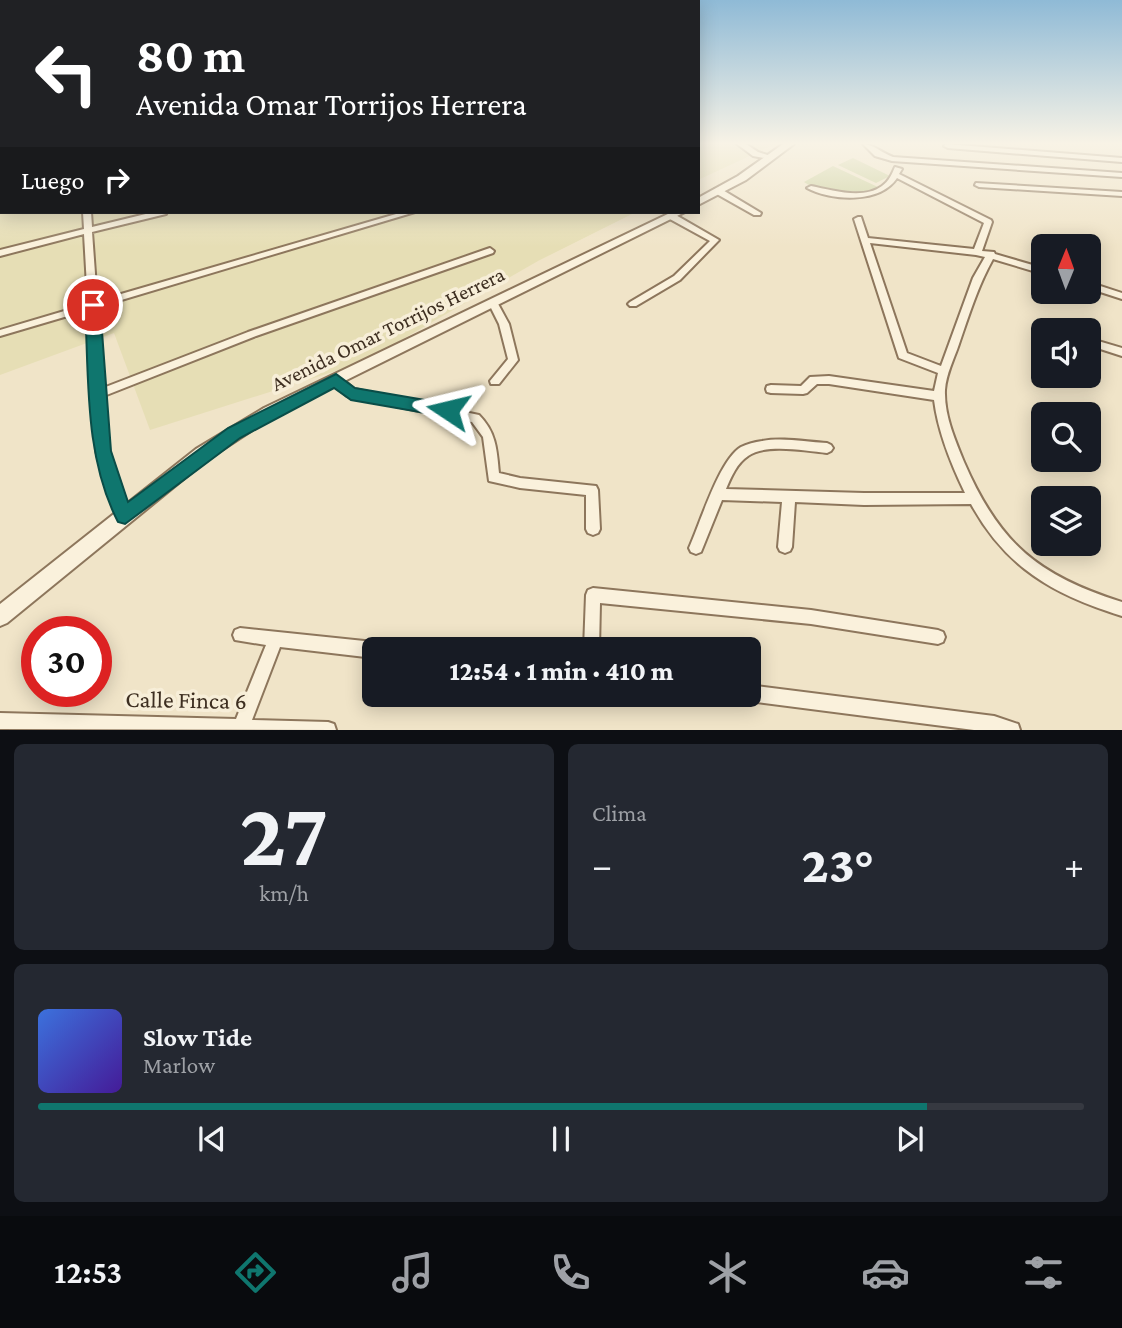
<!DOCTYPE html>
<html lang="es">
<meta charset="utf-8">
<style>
:root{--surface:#171b24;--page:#242831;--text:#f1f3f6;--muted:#9ea1a6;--line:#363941;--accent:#0f766e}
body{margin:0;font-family:"Crimson Pro",serif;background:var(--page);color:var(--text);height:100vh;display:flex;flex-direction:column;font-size:26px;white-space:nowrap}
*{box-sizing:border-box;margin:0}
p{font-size:23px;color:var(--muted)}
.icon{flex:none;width:38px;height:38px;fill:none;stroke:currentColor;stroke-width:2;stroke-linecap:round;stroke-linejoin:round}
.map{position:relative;height:730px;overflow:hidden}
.side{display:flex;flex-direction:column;gap:14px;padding:14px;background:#0d0f14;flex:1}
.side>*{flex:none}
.hud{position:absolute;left:0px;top:0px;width:700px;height:214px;box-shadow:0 4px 18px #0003;background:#202124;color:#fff;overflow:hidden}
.needle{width:46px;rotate:1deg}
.controls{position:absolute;left:1031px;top:234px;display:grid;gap:14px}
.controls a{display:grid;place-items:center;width:70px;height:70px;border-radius:10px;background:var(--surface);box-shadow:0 4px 18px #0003;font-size:35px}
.speed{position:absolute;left:21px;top:616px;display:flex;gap:14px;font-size:35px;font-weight:700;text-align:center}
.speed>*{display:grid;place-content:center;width:91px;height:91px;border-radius:50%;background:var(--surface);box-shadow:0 4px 18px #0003;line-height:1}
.speed .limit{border:10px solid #d22;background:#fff;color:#111}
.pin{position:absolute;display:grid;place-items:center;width:60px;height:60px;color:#fff;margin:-30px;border:4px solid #fff;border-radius:50%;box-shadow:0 2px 7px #0007}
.me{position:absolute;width:77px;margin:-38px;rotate:280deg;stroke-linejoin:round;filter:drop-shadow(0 0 5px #0008)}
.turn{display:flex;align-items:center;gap:24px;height:147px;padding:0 21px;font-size:32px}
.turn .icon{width:91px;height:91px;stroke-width:2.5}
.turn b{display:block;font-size:49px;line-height:60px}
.then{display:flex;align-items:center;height:66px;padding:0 21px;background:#0003;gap:14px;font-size:26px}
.big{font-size:52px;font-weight:800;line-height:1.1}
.side .tile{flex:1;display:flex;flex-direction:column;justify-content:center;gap:10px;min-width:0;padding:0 24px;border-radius:10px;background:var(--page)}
.side .dial{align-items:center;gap:0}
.dial b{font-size:91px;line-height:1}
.song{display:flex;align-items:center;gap:21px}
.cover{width:84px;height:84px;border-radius:10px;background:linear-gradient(135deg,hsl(220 70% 55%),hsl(260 70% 35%))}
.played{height:7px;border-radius:4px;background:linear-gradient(90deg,var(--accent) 85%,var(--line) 85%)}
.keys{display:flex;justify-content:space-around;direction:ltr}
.heat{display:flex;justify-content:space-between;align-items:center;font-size:38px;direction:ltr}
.side .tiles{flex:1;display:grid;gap:14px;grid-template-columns:1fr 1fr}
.tile:last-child{grid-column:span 2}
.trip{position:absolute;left:362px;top:637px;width:399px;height:70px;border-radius:10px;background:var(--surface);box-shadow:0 4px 18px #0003;font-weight:800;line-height:70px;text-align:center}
.dock{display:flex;height:112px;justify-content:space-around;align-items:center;background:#090b0e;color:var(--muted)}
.dock .icon{width:49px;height:49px}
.dock .selected{color:var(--accent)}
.dock b{font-size:32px;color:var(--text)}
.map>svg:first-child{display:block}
.farmland{fill:#e6deb5}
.green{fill:#c9cf9b}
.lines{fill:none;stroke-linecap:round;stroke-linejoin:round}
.minor-casing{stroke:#8d765c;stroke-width:4}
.tertiary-casing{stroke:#8d765c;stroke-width:4}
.minor{fill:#faf1dc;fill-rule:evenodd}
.tertiary{fill:#faf1dc;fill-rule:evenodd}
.route{fill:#0f766e;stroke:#0a4d48;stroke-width:2}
.labels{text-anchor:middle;stroke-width:7;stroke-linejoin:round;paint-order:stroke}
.street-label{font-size:21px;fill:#3d2e20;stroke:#f7eed8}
.near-street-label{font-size:24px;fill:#3d2e20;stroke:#f7eed8}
</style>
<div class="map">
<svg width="1122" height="730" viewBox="0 0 1122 730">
<rect width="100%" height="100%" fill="#f0e4c8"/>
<path class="farmland" d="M0,144l2,68h634l-98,49 -177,102 -211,67 -36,-97 -114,42z
M698,144h77l-77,36z"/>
<path class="green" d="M853,158l37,18 -14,7 -38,-18z
M833,166l47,22c-21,9 -57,8 -76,-6z"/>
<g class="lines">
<defs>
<path id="minor" d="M737,144h9l12,8 16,5 -4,2 -17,-3z
M863,144c10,0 19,9 30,13l229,16v4l-230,-16 -17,-5z
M946,144l176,14v4l-174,-14 -4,-2z
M895,167l7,2 -3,5 92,46 1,2 -10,29 12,1 1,2 48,14v6l-50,-15c-15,27 -24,56 -34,85 -5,15 -13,30 -14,46 -1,25 10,50 19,72 35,81 74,114 158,140v14c-68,-21 -116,-48 -151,-112l-107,1 -69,-3 -3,45 -2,4 -5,2 -5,-2 -2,-4 4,-45 -60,-2 -21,52 -5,2 -5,-2 -2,-4c11,-24 30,-88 52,-101 6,-3 14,-5 21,-6 21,-4 44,1 65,2l4,2 2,3 -2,3 -4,2c-21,-2 -61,-10 -79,3 -11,7 -17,21 -22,33l138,4h101c-14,-29 -27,-61 -31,-93l-105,-16h-12l-10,9 -4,1 -32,-1 -4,-1 -1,-3 1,-3 4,-1 30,1 9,-9 19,-1 105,15 4,-18 -39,-15 -1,-3 -44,-136 4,-2h3l7,21 106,11 10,-26 -87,-45c-17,26 -66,23 -90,10l4,-2c21,4 52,14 71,0 7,-5 10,-12 13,-19zM870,243l106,12 9,2 -12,21 -32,88 -34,-13z
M976,183l146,9v4l-143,-9 -4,-2z
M0,185h2v4h-2z
M715,189h6l40,24 -1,2h-6l-39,-22z
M83,212h8l1,15 62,-15h13l-1,2 -74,18 5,69 306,-89h12l-317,95 5,81 145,-56 239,-83 3,-1 4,3 -1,2 -237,83 -152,60 4,55 14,46 9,19 -1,4 -5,2 -5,-2 -10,-22 -14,-47 -3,-53 -2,-3 2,-3 -5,-82 -88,26v-6l88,-26 -4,-70 -84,22v-6l84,-21z
M668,214h6l45,26 -39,40 -44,26h-6l-2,-2 2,-2 44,-26 36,-35 -42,-23z
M1088,282l34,11v6l-34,-11z
M494,301l3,1 12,22 9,36 -19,24h-8l-1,-3 18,-22 -9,-35 -10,-20z
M1043,327l7,2 1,2h-8v3l-4,-2 -1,-2z
M1088,338l34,10v8l-34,-11z
M336,376l4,1 14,12 125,26c17,17 18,35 20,58l21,5 76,8 2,4 2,39 -2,4 -5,2 -5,-2 -2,-4v-34l-66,-7 -31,-7 -6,-44 -11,-15 -125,-26 -15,-13 -1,-3 1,-3z
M593,588l218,22 127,20 5,2 2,5 -2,5 -5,2 -127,-20 -211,-21 -1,46h-15l2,-54 2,-5z
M240,628l134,14 5,3 2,4h-7v9l-94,-11 -28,73 76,2 6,2 2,6 -336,-1v-16l236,6 30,-74 -31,-5 -2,-5 2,-5z
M749,685l245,31 24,8 2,6h-46l-225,-29 -6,-2 -1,-4h7z"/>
<path id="tertiary" d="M783,144h11l-48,36 -48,25v-7l40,-22z
M672,212h13l-411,204 -66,43 -201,164 -7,3v-22l196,-155 68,-41z"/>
</defs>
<use href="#minor" class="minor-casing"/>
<use href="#tertiary" class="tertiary-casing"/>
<use href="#minor" class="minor"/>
<use href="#tertiary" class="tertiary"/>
</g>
<linearGradient id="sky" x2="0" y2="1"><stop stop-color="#8fbad6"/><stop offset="0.58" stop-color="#f8f3e6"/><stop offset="1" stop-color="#f8f3e6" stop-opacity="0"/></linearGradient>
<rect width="1122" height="247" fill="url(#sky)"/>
<path class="route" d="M93,301l7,4 11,146 17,51 100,-74 108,-54 19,14 93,16 8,6 -8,7 -97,-17 -17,-12 -94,50 -115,86 -7,-2c-34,-66 -29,-144 -33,-217z"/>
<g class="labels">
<g class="street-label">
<text transform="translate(388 329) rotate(-26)" y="7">Avenida Omar Torrijos Herrera</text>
</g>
<g class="near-street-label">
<text transform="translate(186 700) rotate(1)" y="8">Calle Finca 6</text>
</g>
</g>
</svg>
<div class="controls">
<a><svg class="needle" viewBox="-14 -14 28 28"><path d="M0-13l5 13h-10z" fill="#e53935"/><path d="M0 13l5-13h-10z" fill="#9ea1a6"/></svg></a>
<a><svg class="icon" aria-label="sound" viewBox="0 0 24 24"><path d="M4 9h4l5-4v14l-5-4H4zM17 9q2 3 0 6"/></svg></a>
<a><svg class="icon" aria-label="search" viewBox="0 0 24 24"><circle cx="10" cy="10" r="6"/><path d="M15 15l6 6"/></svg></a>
<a><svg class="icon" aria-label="layers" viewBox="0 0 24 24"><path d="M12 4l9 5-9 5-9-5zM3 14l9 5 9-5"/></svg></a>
</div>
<div class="speed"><div class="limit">30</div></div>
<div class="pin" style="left:93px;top:305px;background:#d93025"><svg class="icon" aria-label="arrive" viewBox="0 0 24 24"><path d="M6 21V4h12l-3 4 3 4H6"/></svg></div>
<svg class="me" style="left:448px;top:410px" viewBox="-20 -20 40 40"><path d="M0-17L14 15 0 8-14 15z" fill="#0f766e" stroke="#fff" stroke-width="4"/></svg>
<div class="trip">12:54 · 1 min · 410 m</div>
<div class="hud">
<div class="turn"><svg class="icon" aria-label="left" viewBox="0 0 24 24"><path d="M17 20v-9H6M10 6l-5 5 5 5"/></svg><div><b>80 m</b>Avenida Omar Torrijos Herrera</div></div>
<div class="then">Luego<svg class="icon" aria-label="right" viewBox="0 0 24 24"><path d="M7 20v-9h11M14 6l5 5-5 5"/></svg></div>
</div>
</div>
<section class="side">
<div class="tiles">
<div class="tile dial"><b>27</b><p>km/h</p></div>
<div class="tile"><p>Clima</p>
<div class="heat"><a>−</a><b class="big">23°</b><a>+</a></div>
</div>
<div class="tile">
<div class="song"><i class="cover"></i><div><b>Slow Tide</b><p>Marlow</p></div></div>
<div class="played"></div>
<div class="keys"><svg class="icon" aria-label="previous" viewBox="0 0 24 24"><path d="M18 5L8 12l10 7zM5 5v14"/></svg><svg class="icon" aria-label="pause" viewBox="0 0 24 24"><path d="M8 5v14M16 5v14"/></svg><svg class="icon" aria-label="next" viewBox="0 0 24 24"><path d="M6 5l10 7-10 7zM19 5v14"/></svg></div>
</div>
</div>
</section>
<nav class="dock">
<b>12:53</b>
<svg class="icon selected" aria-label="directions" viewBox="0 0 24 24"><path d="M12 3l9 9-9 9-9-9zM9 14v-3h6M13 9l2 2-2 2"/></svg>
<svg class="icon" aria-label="music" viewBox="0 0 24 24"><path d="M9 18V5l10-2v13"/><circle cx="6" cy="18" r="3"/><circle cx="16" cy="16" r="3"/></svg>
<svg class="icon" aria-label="phone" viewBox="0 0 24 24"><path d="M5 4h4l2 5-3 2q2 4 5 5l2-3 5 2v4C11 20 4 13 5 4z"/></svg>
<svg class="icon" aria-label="climate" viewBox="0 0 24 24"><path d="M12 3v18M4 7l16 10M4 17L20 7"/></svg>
<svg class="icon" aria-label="car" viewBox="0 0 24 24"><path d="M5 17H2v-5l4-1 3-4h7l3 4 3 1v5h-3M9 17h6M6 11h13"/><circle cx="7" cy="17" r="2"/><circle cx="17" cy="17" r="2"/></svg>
<svg class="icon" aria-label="filters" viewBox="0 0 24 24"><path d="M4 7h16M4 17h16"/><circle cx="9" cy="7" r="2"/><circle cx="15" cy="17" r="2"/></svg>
</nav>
